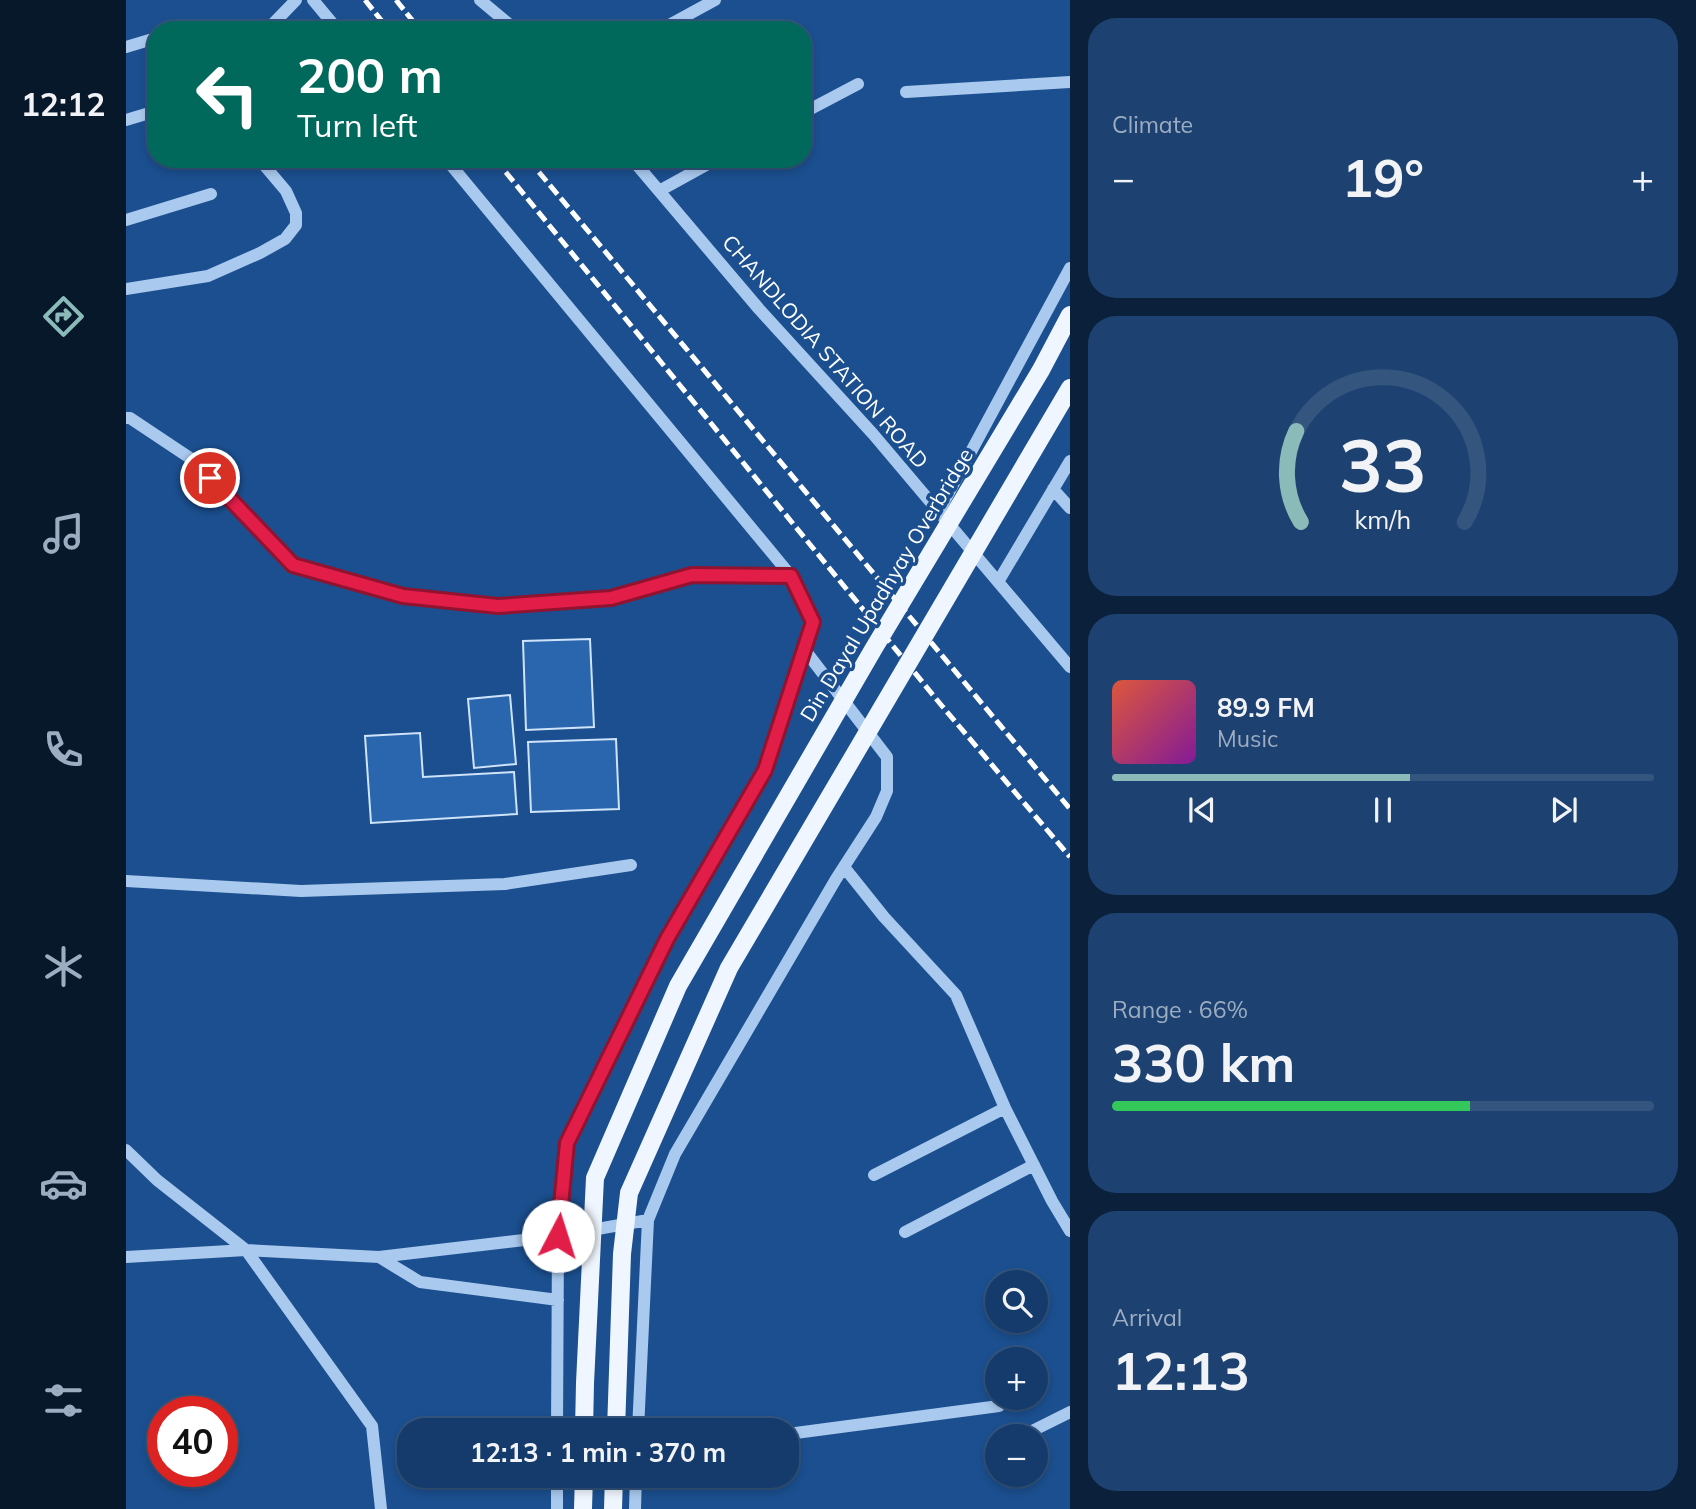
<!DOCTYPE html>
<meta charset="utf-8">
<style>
:root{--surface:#143b6b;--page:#1d4271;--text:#f1f3f6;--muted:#9dadc1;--line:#33557e;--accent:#8bbbb9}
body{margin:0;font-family:Mulish,sans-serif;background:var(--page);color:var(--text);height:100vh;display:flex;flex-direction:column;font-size:26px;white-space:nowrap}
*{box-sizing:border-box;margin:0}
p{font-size:23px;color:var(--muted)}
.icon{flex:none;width:38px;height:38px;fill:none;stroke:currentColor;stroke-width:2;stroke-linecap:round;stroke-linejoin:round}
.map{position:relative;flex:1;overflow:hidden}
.details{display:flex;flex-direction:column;gap:18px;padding:18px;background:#0b203b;width:626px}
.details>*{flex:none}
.hud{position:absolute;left:21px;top:21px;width:665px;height:147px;border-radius:28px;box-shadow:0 4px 10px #0003,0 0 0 2px var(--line);background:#00695c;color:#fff;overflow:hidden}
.tools{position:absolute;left:859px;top:1270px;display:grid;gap:14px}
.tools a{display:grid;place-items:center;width:63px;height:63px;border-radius:50%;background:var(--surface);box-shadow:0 4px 10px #0003,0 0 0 2px var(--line);font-size:35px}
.speed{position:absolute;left:21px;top:1396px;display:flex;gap:14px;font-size:35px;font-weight:700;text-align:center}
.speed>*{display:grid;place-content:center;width:91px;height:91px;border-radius:50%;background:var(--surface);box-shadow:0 4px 10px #0003,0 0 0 2px var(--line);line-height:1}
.speed .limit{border:10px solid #d22;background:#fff;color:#111}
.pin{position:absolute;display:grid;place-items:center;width:60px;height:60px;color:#fff;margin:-30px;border:4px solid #fff;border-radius:50%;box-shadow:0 2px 7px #0007}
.me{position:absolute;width:77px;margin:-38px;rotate:5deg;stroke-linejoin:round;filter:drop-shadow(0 0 5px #0008)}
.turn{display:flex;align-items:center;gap:24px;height:147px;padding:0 35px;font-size:32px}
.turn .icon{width:91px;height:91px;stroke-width:2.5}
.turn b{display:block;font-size:49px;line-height:60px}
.big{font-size:52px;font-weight:700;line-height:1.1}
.details .card{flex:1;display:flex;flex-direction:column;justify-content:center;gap:10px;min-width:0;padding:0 24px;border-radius:28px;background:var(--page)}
.details .dial{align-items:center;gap:0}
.dial svg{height:182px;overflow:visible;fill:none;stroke:var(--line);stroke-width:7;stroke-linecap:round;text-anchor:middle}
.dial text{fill:var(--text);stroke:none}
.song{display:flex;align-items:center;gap:21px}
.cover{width:84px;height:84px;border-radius:10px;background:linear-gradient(135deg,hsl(10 70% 55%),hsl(290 70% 35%))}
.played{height:7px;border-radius:4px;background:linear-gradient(90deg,var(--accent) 55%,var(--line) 55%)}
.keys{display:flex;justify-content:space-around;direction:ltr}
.heat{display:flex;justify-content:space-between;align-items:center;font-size:38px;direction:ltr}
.charge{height:10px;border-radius:5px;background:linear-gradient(90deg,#34c759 66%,var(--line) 0)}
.trip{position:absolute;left:271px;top:1418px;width:402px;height:70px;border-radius:28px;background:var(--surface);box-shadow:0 4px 10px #0003,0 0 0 2px var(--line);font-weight:700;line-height:70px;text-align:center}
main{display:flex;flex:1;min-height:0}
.menu{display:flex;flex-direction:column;width:126px;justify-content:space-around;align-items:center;background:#08182b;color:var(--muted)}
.menu .icon{width:49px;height:49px}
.menu .on{color:var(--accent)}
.menu b{font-size:32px;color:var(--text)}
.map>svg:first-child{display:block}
.building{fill:#2a66ad;stroke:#cfe3fa;stroke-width:2}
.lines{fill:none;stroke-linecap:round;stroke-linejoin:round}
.minor{stroke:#a9c9ee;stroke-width:12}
.major{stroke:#f0f6ff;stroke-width:18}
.rail{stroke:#fff;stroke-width:5;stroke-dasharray:12 5;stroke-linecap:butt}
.major-bridge{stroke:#f0f6ff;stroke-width:18}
.route-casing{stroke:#92132f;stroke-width:18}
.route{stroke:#e11d48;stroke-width:12}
.labels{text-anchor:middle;stroke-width:7;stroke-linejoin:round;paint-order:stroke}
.street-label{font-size:21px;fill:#fff;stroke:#1b4f8f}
</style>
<main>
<nav class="menu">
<b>12:12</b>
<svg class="icon on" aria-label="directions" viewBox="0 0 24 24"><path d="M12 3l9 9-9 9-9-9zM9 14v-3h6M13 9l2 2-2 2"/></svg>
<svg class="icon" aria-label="music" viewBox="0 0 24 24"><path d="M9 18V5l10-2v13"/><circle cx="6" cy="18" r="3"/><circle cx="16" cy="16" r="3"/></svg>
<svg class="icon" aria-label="phone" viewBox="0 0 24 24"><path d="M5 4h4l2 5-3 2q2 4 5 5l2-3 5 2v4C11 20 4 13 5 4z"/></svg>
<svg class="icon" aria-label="climate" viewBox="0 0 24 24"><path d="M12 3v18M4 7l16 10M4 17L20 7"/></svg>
<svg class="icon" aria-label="car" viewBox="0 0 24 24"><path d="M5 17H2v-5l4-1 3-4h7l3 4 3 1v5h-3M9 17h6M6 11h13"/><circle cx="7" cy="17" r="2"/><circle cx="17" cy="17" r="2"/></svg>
<svg class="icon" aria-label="filters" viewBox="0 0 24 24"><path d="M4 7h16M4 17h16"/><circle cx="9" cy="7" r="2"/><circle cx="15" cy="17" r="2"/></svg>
</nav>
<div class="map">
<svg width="944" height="1509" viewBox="0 0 944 1509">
<rect width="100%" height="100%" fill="#1b4f8f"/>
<path class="building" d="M534,159h29l-22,10z
M464,639l4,88 -68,3 -3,-89z
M384,695l6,69 -42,4 -6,-69z
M294,733l3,44 91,-5 3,42 -146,9 -6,-87z
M490,739l3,70 -88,3 -3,-70z"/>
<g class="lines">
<path class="minor" d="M187,0l25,30
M354,0l36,30
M141,30l29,-30
M534,30l55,-30
M0,47l30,-9
M780,92l164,-10
M677,113l55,-29
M0,120l30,-9
M320,159l345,417 22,46 -48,148 -98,169 -100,204 -9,93 -1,194
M506,159l127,150 114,125 197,233
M533,191l58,-32
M0,220l85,-26
M0,289l82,-13 52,-23 25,-14 11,-14v-12l-10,-22 -27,-32
M0,418h4l63,42 100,105 110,31 95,10 113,-8 81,-23 99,1
M927,489l17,19
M813,511l131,-243
M872,582l72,-121
M718,867l40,50 72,78 49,113 47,93 18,30
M0,881l175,10 204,-7 126,-19
M0,1150l31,30 89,70 126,176 9,83
M748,1175l131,-67
M779,1232l129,-67
M0,1257l120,-7 133,7 179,-21 90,-16
M253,1257l41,25 138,18
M512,1430l10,-210 27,-66 161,-275 40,-62 11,-26v-34l-83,-108
M662,1434l211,-28
M894,1437l50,-25
M431,1509v-34
M509,1509l1,-34"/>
<path class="major" d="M457,1509l1,-34
M487,1509l1,-34"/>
<path class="rail" d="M239,0l24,30
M270,0l24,30
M369,159l447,547 128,151
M402,159l542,650"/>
<path class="major-bridge" d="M458,1430l1,-47 10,-205 83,-192 196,-338 167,-278 29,-55
M490,1430l6,-176 7,-61 100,-225 341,-580"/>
</g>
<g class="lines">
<defs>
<path id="route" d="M84,478l83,87 110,31 95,10 113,-8 81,-23 99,1 22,46 -48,148 -98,169 -100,204 -9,93"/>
</defs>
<use href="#route" class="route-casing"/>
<use href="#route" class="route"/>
</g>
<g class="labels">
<g class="street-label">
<text transform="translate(699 352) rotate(49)" y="7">CHANDLODIA STATION ROAD</text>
<text transform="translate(761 585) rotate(-59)" y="7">Din Dayal Upadhyay Overbridge</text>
</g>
</g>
</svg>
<div class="tools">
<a><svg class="icon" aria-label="search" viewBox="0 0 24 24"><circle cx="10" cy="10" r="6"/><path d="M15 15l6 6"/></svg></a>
<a>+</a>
<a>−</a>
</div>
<div class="speed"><div class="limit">40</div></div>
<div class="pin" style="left:84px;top:478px;background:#d93025"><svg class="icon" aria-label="arrive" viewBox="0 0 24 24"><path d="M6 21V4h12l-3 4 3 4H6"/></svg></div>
<svg class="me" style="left:432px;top:1236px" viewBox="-20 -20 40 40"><circle r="19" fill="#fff"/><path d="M0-13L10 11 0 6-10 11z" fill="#e11d48"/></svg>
<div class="trip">12:13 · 1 min · 370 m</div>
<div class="hud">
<div class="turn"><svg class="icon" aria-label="left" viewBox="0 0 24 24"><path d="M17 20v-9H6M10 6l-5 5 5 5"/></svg><div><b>200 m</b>Turn left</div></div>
</div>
</div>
<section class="details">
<div class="card"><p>Climate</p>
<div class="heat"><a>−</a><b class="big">19°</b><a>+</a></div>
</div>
<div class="card dial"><svg viewBox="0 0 100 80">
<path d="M14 69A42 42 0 1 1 86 69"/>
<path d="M14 69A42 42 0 0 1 12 29" stroke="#8bbbb9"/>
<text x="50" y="56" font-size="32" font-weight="700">33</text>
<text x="50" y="72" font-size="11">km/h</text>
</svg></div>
<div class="card">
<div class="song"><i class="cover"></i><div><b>89.9 FM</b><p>Music</p></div></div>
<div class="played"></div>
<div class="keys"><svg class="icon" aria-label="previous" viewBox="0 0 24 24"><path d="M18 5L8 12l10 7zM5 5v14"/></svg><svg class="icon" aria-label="pause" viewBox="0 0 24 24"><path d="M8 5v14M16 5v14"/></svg><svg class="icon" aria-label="next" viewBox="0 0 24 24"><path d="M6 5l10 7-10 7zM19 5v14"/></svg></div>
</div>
<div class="card"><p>Range · 66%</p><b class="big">330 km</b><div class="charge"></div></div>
<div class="card"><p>Arrival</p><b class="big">12:13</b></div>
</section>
</main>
